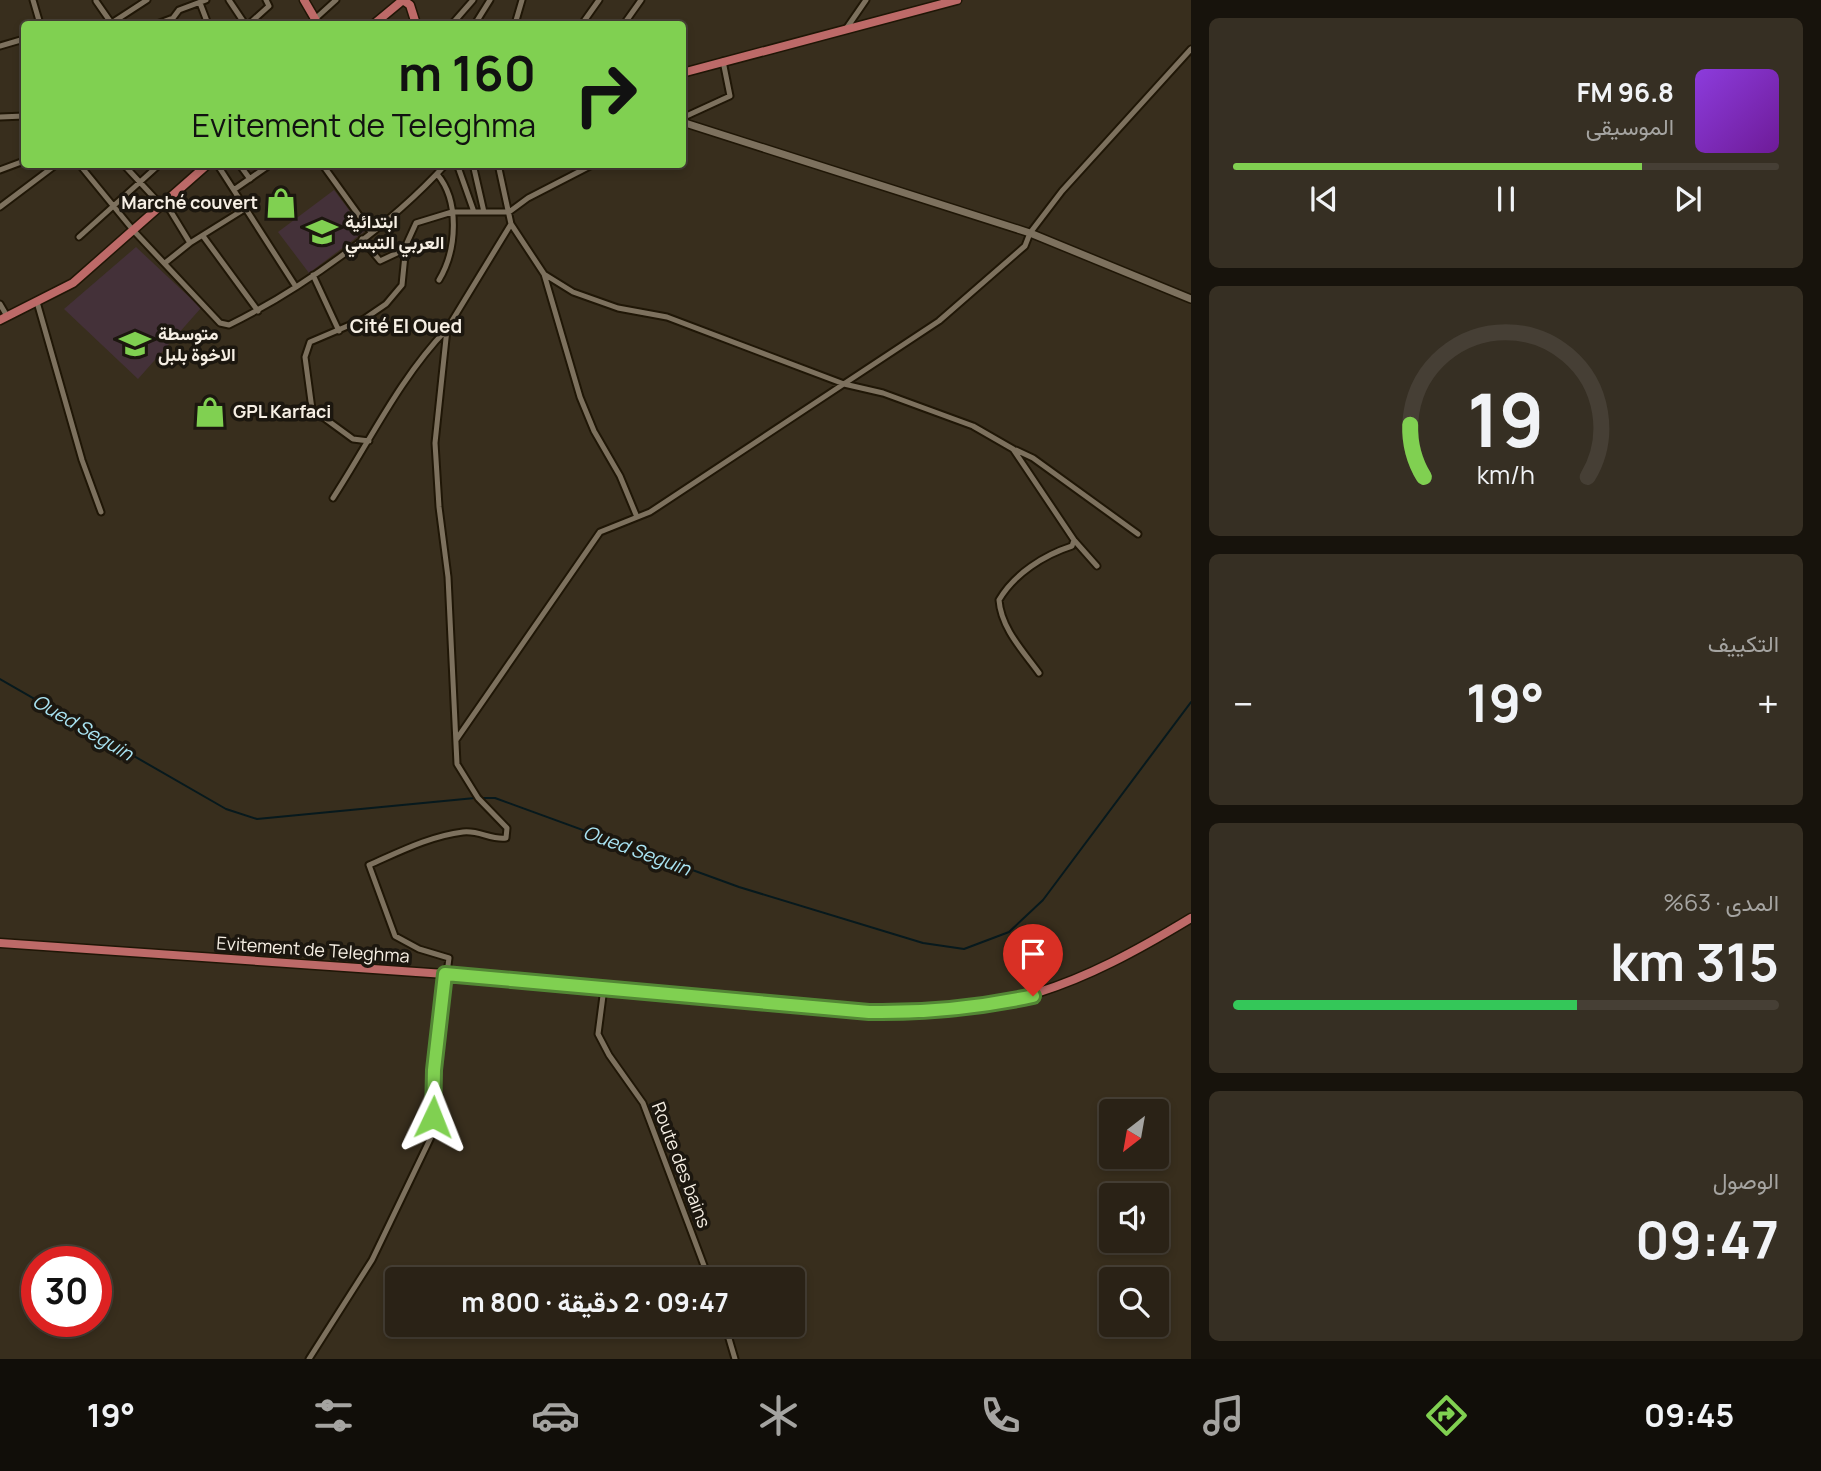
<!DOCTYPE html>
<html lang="ar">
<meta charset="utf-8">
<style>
:root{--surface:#2a2216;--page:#362f23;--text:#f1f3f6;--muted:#a5a4a1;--line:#463f35;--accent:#80d051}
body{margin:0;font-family:Manrope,Vazirmatn,sans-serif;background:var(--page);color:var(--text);direction:rtl;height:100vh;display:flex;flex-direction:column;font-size:26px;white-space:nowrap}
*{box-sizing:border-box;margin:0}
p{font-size:23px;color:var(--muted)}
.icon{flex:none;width:38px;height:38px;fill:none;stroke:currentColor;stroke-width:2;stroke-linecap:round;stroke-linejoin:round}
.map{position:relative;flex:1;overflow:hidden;direction:ltr}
.panel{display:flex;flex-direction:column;gap:18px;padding:18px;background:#17130c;width:630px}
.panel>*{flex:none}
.hud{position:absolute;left:21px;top:21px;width:665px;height:147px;border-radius:7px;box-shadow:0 4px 10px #0003,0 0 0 2px var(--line);direction:rtl;background:#80d051;color:#111;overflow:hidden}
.needle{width:46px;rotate:211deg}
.buttons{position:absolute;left:1099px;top:1099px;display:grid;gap:14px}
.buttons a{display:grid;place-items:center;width:70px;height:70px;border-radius:7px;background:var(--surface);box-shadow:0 4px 10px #0003,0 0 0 2px var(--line);font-size:35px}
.speed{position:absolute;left:21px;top:1246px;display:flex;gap:14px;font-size:35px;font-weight:700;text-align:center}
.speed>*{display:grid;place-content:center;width:91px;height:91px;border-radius:50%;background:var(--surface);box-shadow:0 4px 10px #0003,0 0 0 2px var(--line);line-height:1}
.speed .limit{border:10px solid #d22;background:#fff;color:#111}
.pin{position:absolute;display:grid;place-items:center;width:60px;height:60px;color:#fff;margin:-72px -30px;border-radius:50% 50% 50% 0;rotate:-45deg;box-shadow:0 0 7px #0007}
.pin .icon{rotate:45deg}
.me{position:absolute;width:77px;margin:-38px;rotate:2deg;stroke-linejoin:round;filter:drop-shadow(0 0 5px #0008)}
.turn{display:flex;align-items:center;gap:24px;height:147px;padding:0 35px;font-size:32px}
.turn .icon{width:91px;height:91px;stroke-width:2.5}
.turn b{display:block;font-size:49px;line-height:60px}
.big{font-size:52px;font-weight:700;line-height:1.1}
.panel .card{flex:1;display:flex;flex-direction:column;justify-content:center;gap:10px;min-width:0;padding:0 24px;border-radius:10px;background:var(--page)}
.panel .dial{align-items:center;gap:0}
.dial svg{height:182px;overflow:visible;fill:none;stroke:var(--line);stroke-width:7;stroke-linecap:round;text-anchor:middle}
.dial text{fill:var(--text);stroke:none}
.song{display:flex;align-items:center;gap:21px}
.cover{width:84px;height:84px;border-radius:10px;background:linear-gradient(135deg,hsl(270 70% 55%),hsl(280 70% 35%))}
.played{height:7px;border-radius:4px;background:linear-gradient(90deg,var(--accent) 75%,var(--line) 75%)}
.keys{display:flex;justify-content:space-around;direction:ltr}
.heat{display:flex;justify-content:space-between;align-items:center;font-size:38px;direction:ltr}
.charge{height:10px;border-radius:5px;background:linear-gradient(90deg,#34c759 63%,var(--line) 0)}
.trip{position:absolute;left:385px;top:1267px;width:420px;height:70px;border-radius:7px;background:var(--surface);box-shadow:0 4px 10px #0003,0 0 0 2px var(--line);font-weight:700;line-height:70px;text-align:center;direction:rtl}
.tab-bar{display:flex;height:112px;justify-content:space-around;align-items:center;background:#110e09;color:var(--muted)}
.tab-bar .icon{width:49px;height:49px}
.tab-bar .on{color:var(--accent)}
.tab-bar b{font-size:32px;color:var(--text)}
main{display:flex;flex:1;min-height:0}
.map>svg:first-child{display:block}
.education{fill:#443139}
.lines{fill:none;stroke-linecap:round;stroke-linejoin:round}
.stream{stroke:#07191d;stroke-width:2}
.street-casing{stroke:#1f1606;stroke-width:9}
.secondary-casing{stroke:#1f1606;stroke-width:10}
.primary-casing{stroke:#1f1606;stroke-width:11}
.street{stroke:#7d715e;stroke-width:5}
.secondary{stroke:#7d715e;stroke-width:7}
.primary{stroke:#bd6a68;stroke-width:8}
.route-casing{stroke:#538735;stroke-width:18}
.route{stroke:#80d051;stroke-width:12}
.labels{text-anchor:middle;stroke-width:7;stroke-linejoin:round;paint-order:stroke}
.poi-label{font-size:18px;font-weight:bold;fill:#f6efe4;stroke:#1c170f;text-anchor:start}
.street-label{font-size:18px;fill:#f6efe4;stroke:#1c170f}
.neighbourhood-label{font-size:19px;font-weight:bold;fill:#f6efe4;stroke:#1c170f}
.water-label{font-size:19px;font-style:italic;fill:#a9e4f3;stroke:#1c170f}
</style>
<main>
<section class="panel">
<div class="card">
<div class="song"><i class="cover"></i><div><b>96.8 FM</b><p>الموسيقى</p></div></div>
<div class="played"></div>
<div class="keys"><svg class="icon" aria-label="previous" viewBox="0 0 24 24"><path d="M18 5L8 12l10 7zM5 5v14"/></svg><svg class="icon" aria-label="pause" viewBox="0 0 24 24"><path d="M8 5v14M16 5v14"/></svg><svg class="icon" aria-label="next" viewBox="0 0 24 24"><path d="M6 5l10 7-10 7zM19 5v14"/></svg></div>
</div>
<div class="card dial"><svg viewBox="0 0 100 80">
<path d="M14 69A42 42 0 1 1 86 69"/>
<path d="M14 69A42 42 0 0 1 8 46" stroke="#80d051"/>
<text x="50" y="56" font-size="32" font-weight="700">19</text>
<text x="50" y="72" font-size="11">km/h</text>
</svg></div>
<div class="card"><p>التكييف</p>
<div class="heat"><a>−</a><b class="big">19°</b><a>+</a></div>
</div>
<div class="card"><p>المدى · 63%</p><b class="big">315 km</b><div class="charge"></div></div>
<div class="card"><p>الوصول</p><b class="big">09:47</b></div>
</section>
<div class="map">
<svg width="1191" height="1359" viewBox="0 0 1191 1359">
<rect width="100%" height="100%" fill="#382e1d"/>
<path class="education" d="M334,190l31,41 -56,42 -31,-41z
M136,247l65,61 -63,71 -74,-70z"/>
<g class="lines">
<path class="stream" d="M0,679l226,130 31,10 218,-21
M481,798h14l244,89 184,56 41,6 45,-17 34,-32 148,-198"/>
<defs>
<path id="street" d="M33,0l7,24
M229,0l16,24
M96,1l16,23
M200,3l8,21
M315,19l21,-19
M110,24l37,-24
M157,24l16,-6 6,-8 27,-10
M249,24l20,-18 -3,-6
M452,24l21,-24
M475,24l15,-24
M515,24l7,-24
M582,24l17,-24
M624,24l17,-24
M846,29l20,-29
M0,46l24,-7
M0,117l24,-1
M682,118l48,-22 -7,-35
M79,164l54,66 87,93 9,2c73,-36 162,-100 217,-161
M123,164l38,41
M217,164l79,123
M239,164l11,15
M322,164l49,68
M457,164l17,48
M473,164l11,48
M0,170l24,-9
M437,174c23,27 20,76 2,106
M235,189l36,-25
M165,202l25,41
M0,207l57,-43
M511,224l33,50 29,18 45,16 49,9 177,67 39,9 90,33 40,23 61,91 23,26
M203,236l55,75
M79,237l81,-73
M362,239l18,22 17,-8 9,-8
M165,263l25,-20 53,-33
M544,274l36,123 14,34 26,45 17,41
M313,275l26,56
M37,302l45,158 19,52
M0,304l7,12
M369,441l-16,-2 -41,-30 -7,-52 5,-15 54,-23 22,-15 16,-19 4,-40 10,-22 36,-11h57l19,-14 66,-34
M1016,450l17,8 105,76
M333,498c37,-57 66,-119 114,-169
M1039,673c-16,-22 -38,-45 -40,-73 15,-26 45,-45 73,-54l2,-6
M456,740l144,-208 50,-20 289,-191 86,-75 5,-13 32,-42 129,-142
M604,988l-6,46 11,21 34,48 66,176
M725,1325l10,34
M309,1359l63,-99 61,-127 1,-63 15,-112 -30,-9 -24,-13 -26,-71c30,-13 61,-29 94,-33 16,-2 28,8 43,6l1,-10 -29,-30 -21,-34 -9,-187 -9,-70 -4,-64 12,-114 64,-105 -13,-60"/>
<path id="secondary" d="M682,122l348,111 161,66"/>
<path id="primary" d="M304,0l14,24
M374,24l29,-24 7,5 6,19
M682,73l275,-73
M0,320l73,-37 135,-119
M0,943l445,31 424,38c136,4 208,-25 322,-94"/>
</defs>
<use href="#street" class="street-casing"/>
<use href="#secondary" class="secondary-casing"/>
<use href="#primary" class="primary-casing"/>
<use href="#street" class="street"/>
<use href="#secondary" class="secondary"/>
<use href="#primary" class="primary"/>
</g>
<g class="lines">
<defs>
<path id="route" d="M433,1117l1,-47 11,-96 424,38c58,1 108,-4 164,-16"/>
</defs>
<use href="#route" class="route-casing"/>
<use href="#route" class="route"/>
</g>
<defs>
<symbol id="shop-bare" viewBox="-9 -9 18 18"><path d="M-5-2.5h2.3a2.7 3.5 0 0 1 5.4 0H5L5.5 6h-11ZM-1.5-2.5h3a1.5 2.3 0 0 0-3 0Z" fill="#80d051" stroke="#1c170f" stroke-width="2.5" paint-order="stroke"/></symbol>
<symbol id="school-bare" viewBox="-9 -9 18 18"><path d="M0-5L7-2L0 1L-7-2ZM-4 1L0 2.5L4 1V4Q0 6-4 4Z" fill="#80d051" stroke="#1c170f" stroke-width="2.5" paint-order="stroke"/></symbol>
</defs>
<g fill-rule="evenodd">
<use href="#shop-bare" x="259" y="181" width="44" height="44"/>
<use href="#school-bare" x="300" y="210" width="44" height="44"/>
<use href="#school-bare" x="113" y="322" width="44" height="44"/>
<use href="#shop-bare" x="188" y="390" width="44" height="44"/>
</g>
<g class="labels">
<g class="poi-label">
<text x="258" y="209" text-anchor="end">Marché couvert</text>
<text x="345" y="228">ابتدائية<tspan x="345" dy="21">العربي التبسي</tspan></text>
<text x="158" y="340">متوسطة<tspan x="158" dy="21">الاخوة بلبل</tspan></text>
<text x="233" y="418">GPL Karfaci</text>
</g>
<g class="street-label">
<text transform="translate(313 950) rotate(4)" y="6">Evitement de Teleghma</text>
<text transform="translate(681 1165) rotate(69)" y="6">Route des bains</text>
</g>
<g class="neighbourhood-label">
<text x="406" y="333">Cité El Oued</text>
</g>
<g class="water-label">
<text transform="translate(83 727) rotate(30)" y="7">Oued Seguin</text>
<text transform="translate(637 850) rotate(20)" y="7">Oued Seguin</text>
</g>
</g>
</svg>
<div class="buttons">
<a><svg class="needle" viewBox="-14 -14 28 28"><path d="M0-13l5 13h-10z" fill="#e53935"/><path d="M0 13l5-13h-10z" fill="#a5a4a1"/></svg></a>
<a><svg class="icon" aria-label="sound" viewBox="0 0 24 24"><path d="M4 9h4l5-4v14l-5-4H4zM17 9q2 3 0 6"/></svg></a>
<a><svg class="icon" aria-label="search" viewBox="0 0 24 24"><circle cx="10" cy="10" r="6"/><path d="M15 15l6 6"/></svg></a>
</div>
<div class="speed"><div class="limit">30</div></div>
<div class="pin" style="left:1033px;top:996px;background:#d93025"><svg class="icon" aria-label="arrive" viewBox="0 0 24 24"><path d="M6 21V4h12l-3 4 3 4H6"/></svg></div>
<svg class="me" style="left:433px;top:1117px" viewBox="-20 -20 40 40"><path d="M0-17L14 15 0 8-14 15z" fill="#80d051" stroke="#fff" stroke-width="4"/></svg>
<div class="trip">09:47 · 2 دقيقة · 800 m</div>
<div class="hud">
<div class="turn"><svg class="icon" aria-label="right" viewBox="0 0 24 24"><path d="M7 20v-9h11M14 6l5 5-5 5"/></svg><div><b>160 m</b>Evitement de Teleghma</div></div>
</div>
</div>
</main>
<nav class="tab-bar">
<b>09:45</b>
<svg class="icon on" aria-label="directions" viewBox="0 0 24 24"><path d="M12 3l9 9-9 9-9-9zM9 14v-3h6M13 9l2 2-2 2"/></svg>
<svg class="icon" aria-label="music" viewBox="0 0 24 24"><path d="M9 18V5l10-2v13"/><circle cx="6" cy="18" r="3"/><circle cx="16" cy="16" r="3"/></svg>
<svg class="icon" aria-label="phone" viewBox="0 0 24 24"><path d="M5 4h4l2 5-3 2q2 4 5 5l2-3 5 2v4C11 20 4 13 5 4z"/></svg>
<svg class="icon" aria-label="climate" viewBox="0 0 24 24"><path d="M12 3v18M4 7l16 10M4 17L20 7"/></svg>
<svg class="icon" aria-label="car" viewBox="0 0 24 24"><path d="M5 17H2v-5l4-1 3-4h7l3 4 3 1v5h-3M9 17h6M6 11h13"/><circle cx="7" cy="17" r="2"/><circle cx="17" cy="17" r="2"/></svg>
<svg class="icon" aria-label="filters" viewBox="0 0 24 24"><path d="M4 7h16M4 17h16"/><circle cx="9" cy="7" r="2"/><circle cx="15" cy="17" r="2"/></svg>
<b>19°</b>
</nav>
